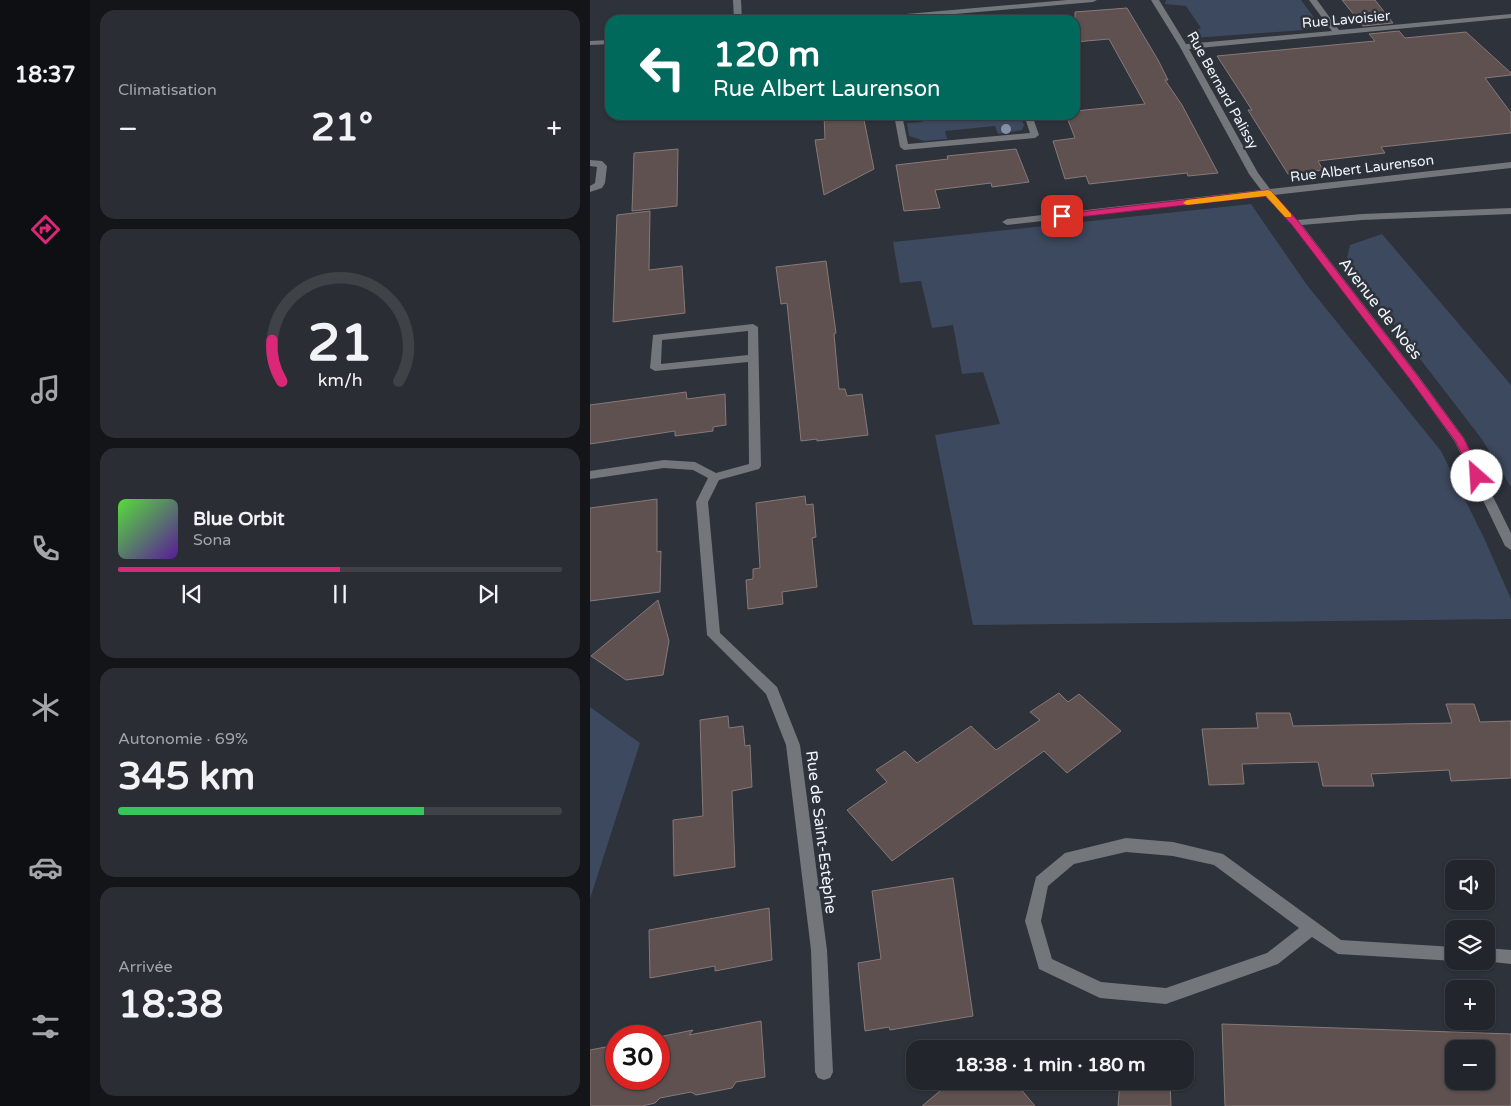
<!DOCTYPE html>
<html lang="fr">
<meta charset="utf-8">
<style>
:root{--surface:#22262c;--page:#2a2e34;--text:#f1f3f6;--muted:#a2a5a9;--line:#3f4348;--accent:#db2777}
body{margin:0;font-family:"Varela Round",sans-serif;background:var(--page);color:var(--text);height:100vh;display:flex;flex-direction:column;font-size:19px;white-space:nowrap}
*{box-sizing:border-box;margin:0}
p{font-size:16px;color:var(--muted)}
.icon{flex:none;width:28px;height:28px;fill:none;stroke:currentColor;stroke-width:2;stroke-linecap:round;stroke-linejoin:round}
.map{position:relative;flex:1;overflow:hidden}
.side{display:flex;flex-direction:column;gap:10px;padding:10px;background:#131518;width:500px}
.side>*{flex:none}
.guide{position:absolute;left:15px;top:15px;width:475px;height:105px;border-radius:15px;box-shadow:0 1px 4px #0004,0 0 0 1px var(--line);background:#00695c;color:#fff;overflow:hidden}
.tools{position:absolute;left:855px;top:860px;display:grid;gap:10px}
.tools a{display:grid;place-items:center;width:50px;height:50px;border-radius:10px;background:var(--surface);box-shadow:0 1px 4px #0004,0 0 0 1px var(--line);font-size:25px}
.speed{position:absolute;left:15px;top:1025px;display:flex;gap:10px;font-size:25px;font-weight:700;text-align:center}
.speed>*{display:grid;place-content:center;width:65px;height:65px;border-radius:50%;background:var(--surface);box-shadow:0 1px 4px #0004,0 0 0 1px var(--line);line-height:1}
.speed .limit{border:8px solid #d22;background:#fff;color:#111}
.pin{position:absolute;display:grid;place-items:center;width:42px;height:42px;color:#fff;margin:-21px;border-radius:10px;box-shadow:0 2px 8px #0006}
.me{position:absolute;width:55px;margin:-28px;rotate:334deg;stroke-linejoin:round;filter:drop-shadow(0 0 4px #0008)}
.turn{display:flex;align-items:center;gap:18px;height:105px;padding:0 25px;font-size:22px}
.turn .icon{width:65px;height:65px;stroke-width:2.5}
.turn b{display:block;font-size:35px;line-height:42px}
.big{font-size:38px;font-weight:700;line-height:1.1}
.side .card{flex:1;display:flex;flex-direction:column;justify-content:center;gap:8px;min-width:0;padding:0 18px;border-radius:15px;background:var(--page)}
.side .dial{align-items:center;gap:0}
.dial svg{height:130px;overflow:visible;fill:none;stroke:var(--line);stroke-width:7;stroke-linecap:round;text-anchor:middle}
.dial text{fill:var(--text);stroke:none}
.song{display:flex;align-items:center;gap:15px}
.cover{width:60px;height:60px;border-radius:8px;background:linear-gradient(135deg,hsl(110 70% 55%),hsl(270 70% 35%))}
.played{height:5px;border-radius:2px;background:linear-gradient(90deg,var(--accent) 50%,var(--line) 50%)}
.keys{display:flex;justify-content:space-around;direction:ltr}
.heat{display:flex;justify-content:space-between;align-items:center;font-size:28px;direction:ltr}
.charge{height:8px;border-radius:4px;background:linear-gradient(90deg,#34c759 69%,var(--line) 0)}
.trip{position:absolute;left:316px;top:1040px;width:288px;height:50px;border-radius:15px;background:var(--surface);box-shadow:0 1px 4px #0004,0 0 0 1px var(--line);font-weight:700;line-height:50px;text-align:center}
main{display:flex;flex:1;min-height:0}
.dock{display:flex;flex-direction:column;width:90px;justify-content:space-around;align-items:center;background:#0e0f12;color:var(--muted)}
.dock .icon{width:35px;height:35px}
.dock .on{color:var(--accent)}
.dock b{font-size:22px;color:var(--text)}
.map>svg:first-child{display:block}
.green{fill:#3d495e}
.building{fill:#5e514f;stroke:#877977;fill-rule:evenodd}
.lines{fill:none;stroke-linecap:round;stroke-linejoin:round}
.minor{fill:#73767b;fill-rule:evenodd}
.tree{fill:#8490a6}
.route{fill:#db2777;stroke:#8e194d}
.slow{fill:#f59e0b}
.labels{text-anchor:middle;stroke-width:5;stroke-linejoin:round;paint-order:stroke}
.far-street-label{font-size:14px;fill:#f1f5fb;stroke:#2d323b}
.street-label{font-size:16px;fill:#f1f5fb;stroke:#2d323b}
</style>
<main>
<nav class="dock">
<b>18:37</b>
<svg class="icon on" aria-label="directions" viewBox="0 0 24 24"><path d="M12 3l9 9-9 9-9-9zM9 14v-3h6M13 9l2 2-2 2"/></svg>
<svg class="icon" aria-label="music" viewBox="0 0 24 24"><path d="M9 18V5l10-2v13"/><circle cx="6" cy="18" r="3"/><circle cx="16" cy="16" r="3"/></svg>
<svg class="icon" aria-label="phone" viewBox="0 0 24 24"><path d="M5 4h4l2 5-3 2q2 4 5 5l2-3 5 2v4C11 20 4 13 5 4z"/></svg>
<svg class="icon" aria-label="climate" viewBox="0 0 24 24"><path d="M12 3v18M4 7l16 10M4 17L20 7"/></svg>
<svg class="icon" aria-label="car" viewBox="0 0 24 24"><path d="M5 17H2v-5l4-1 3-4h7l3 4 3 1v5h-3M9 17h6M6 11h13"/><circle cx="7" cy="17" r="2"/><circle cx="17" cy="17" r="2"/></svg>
<svg class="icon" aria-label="filters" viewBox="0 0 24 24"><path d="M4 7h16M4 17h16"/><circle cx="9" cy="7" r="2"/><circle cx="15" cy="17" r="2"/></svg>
</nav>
<section class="side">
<div class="card"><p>Climatisation</p>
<div class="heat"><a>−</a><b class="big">21°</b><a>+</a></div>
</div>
<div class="card dial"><svg viewBox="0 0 100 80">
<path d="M14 69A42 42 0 1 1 86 69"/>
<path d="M14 69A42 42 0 0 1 8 44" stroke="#db2777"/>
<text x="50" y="56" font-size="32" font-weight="700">21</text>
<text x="50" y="72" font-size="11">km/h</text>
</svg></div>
<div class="card">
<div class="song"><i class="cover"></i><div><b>Blue Orbit</b><p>Sona</p></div></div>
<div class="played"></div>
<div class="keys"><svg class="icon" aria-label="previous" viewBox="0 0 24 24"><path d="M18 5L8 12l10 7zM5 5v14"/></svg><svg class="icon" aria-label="pause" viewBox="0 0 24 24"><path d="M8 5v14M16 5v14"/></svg><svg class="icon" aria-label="next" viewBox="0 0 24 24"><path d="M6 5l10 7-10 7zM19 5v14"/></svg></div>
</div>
<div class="card"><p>Autonomie · 69%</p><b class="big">345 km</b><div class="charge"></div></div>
<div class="card"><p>Arrivée</p><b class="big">18:38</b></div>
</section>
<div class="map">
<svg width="921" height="1106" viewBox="0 0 921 1106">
<rect width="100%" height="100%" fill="#2d323b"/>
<path class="green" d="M576,0h135l15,20 1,5 -4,3 -10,2 -110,8 -8,-3 16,-7 -15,-22 -21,-2z
M331,115h99l4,10 -2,5 -24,4 -3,-8 -50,5 2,8 -23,2 -15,-5 -2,-13 15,-1z
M661,204l56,81 134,166 43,87 27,61v20l-538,6 -38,-190 65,-11 -17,-52 -21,2 -9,-49 -21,3 -11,-47 -21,2 -7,-41z
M792,234l129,151v102l-30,-49 -135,-175 4,-18z
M0,707l50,36 -50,156z"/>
<path class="building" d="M752,0h33l18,23 -30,3z
M537,8l31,52 10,20h-3l17,25 36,68 -30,3 -1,-3 -98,11 -3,-8 -21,3 -12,-38 22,-3 -9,-23h9v-4l70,-7 -36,-65 -34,3v-30z
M809,31l6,7 61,-6 45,41v2l-26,3 26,35v20l-130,14 4,6 -67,8 5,9 -35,4 -40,-64h4l-35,-54 158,-15 -6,-7z
M234,115h39l11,54 -50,26 -9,-55 10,-1z
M88,149l-1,57 -45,5 2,-58z
M426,149l13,33 -37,5 -1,-4 -56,7 5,18 -36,3 -8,-46 52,-6 -1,-3z
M60,211l-1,59 33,-4 3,47 -72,9 4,-107z
M236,261l10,72 -2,1 5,55h6l2,7 15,-2 6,41 -51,6v-2l-16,2 -14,-138 -6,1 -5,-37z
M96,392l1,7 38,-5 1,31 -13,2v4l-38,5v-5l-85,13v-39z
M215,496l1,9 7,-1 3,33 -4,1 5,49 -35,5 1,12 -35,5 -2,-29 7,-1v-10l7,-1 -4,-65z
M67,499v53l4,-1 -1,41 -70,9v-93z
M68,600l11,41 -6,34 -37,5 -35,-24z
M469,693l9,9 11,-8 42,37 -54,42 -23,-22 -152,110 -45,-51 40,-28 -11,-12 29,-19 12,12 54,-37 25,24 44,-30 -10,-8z
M856,704h28l6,18 31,-1v57l-60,3 -2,-11 -78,4 3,12h-51l-5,-24 -76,2 2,20 -35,1 -7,-56 56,-1 -2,-15h34l3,13 159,-3z
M138,716l1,12 14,-2 2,20 5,-1 2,42 -20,4 3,76 -61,9 -1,-56 30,-4 -3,-96z
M363,878l20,138 -83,14 -1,-3 -24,4 -7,-68 23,-4 -9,-68z
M179,908l3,52 -57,11v-5l-65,12 -1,-48z
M171,1021l4,56 -29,5 -4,6 -36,7 -5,-3 -31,6 -5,5 -13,3h-52v-56l26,-5v34h43v-42l34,-7 -4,5z
M632,1024l289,10v72h-286zM864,1049h32v32h-32z
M531,1045l49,2v2h-49z
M362,1081h62l21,25h-113z
M530,1081h50l1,25h-53z"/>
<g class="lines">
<path class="minor" d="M143,0h8l1,20h-8z
M477,0h30l-4,2 -206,18h-31l4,-2z
M561,0h8l27,44 146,-13 -23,-31h8l22,30 172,-16v4l-322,31 69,124 12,16 241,-27v6l-237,27 23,25 65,-6 149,-6v6l-149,6 -60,5 115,149 47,64 47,95v17l-6,-4 -50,-104 -46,-64 -117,-153 -27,-29 -258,29 -5,-3 5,-3 254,-29 -12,-16 -69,-127z
M20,40v4l-20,1v-4z
M304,115h8l6,29 122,-11 -6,-18h8l7,20 -4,3 -131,12 -4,-3z
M0,160l12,1 5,5 -2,17 -3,5 -12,4v-6l5,-3 2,-16 -7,-1z
M163,324l5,3 3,139 -2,3 -40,11 -11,22 12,131 57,54 23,58 27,205 6,122 -3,6 -6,2 -6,-2 -3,-6 -4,-122 -25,-205 -20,-51 -59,-59 -11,-133 12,-24 -15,-8 -29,-2 -74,11v-8l74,-11 31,2 21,11 33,-9 -1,-102 -93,9 -5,-3 3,-33zM158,331v24l-87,9 1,-24z
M536,838l47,4 50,12 118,86 113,7 1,14 -117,-7 -26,-17 -34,27 -112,40 -66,-6 -61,-29 -14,-48 11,-44 29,-24zM536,852l47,4 41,9 85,63 -32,25 -101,35 -65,-6 -49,-23 -11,-38 7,-35 26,-22z
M896,948l25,2v14l-28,-3h3z"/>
</g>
<circle class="tree" cx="416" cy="129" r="5"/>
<path class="route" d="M678,190l3,1 27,30 118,153 48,65 19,37 -2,3h-8l-17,-37 -47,-64 -117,-153 -26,-29 -204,23 -4,-3 4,-2z"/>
<path class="slow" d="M678,190l3,1 20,23v3h-6l-19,-21 -79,9 -4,-2 4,-3z"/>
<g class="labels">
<g class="far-street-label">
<text transform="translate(756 19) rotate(-5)" y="5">Rue Lavoisier</text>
<text transform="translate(633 90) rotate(61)" y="5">Rue Bernard Palissy</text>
<text transform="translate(772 168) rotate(-7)" y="5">Rue Albert Laurenson</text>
</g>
<g class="street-label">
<text transform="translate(791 308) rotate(52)" y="6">Avenue de Noès</text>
<text transform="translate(232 832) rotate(83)" y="6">Rue de Saint-Estèphe</text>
</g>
</g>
</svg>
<div class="tools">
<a><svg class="icon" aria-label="sound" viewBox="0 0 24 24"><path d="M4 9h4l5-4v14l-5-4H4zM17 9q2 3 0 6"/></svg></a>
<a><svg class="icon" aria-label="layers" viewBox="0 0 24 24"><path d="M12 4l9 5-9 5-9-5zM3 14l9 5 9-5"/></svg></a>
<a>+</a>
<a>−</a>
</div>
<div class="speed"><div class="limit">30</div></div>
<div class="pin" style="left:472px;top:216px;background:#d93025"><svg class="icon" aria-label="arrive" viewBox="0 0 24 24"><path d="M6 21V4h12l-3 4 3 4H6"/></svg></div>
<svg class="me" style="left:887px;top:476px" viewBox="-20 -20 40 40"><circle r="19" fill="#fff"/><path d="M0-13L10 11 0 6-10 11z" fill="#db2777"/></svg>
<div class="trip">18:38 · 1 min · 180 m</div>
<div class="guide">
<div class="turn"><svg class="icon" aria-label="left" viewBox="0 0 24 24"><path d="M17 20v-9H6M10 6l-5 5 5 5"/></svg><div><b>120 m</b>Rue Albert Laurenson</div></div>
</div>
</div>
</main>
